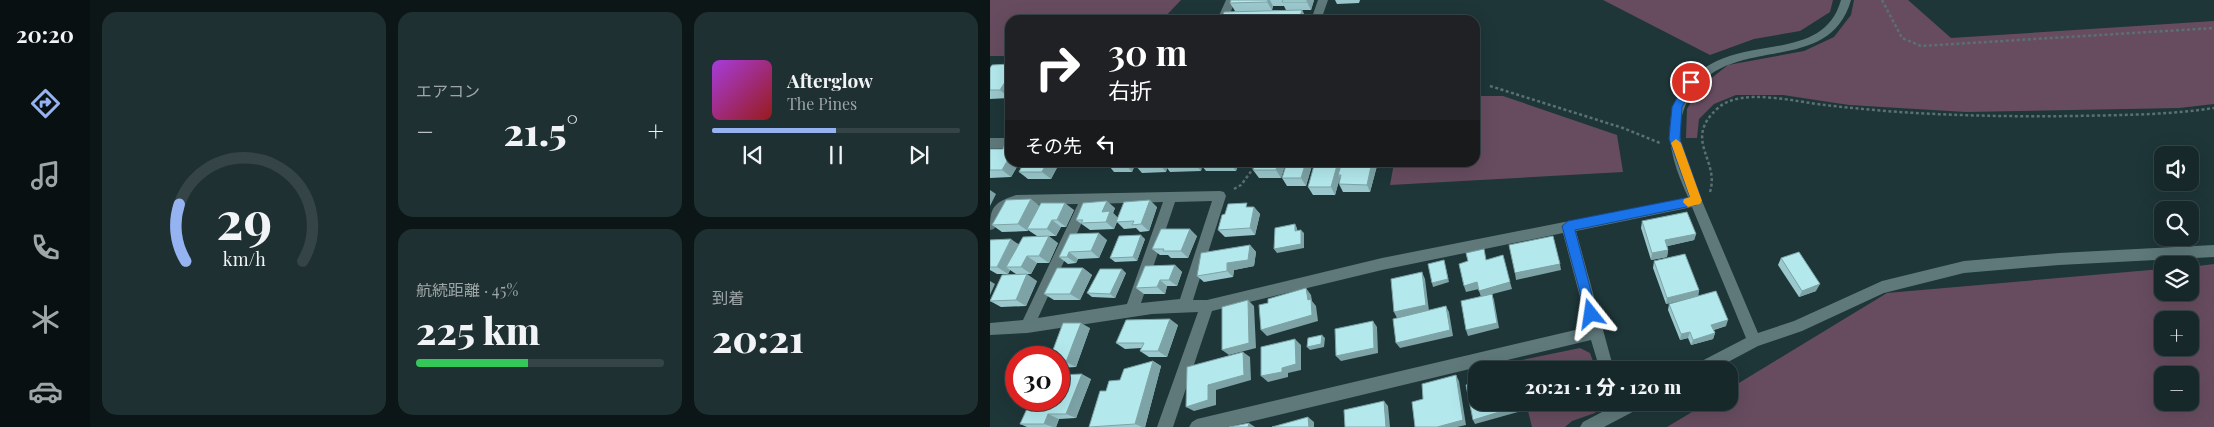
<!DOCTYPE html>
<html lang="ja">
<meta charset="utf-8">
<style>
:root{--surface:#16282a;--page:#1f3032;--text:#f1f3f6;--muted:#9ea6a8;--line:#354447;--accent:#95b2f1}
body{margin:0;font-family:"Playfair Display","Noto Sans JP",serif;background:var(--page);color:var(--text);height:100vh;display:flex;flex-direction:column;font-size:19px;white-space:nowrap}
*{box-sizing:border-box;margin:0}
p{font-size:16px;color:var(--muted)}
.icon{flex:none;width:28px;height:28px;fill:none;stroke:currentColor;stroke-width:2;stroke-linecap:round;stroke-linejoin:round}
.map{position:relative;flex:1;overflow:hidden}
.panel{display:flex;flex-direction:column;gap:12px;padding:12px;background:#0c1617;width:900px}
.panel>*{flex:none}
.top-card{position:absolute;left:15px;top:15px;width:475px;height:152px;border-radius:15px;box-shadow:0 5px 20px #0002,0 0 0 1px var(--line);background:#202124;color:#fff;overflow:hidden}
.fabs{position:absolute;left:1164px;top:146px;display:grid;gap:10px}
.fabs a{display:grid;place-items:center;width:45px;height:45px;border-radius:10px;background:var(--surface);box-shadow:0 5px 20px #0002,0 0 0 1px var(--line);font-size:25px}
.speed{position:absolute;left:15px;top:346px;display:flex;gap:10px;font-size:25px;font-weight:700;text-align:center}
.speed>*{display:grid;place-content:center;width:65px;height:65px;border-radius:50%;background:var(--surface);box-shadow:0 5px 20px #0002,0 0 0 1px var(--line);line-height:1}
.speed .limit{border:8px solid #d22;background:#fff;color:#111}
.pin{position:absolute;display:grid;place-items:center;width:42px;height:42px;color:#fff;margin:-21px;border:2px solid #fff;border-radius:50%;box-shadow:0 1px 5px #0007}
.me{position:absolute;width:55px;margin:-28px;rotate:345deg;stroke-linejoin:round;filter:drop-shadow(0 0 4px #0008)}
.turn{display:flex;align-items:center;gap:18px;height:105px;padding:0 20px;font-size:22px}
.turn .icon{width:65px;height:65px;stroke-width:2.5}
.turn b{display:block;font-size:35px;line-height:42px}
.then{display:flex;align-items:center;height:48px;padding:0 20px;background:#0003;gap:10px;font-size:19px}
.big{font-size:38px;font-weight:800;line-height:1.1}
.panel .card{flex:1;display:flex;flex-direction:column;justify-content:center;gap:8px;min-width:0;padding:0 18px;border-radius:15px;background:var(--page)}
.panel .dial{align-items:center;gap:0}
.dial svg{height:130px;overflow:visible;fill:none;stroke:var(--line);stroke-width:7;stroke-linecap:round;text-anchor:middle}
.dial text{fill:var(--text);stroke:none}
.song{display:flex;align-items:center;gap:15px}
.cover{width:60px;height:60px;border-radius:8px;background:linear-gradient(135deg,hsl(280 70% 55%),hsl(0 70% 35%))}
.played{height:5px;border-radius:2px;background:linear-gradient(90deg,var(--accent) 50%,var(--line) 50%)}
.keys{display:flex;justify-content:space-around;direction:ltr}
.heat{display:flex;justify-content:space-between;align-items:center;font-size:28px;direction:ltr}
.charge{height:8px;border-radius:4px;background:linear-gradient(90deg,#34c759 45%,var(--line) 0)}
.panel .tiles{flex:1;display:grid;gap:12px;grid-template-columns:repeat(3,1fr)}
.card:first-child{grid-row:span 2}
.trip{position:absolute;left:478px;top:361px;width:270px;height:50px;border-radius:15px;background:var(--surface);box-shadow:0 5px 20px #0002,0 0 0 1px var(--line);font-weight:800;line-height:50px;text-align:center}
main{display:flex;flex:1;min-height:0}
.menu{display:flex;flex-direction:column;width:90px;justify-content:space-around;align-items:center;background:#091011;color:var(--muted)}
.menu .icon{width:35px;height:35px}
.menu .current{color:var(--accent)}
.menu b{font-size:22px;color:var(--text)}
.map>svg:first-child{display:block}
.green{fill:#674c5f;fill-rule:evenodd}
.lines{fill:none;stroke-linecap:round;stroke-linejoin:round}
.path{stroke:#5b7072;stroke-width:2.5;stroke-dasharray:3 2.5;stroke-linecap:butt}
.street{fill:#5f797b;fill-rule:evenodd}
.secondary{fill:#5f797b;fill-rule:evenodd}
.wall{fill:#9ac8cc;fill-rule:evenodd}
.shaded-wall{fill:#7da3a6}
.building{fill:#b3e9ed;stroke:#7da3a6}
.route{fill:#1a73e8;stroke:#114b97}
.slow{fill:#f59e0b}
</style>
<main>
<nav class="menu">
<b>20:20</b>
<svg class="icon current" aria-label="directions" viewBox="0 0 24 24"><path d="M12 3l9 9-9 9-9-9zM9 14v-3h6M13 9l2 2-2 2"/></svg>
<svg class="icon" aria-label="music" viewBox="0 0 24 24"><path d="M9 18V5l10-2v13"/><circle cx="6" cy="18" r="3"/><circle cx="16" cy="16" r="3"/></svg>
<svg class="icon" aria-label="phone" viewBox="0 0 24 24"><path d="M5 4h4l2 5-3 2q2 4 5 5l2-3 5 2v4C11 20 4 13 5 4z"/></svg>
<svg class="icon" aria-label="climate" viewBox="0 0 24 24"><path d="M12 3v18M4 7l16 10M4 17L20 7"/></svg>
<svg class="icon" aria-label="car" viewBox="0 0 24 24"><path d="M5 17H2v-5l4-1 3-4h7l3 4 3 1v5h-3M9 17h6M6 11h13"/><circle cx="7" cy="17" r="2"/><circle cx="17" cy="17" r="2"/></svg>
</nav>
<section class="panel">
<div class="tiles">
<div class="card dial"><svg viewBox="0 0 100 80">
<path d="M14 69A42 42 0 1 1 86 69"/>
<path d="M14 69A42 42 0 0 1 10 34" stroke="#95b2f1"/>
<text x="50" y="56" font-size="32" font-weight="700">29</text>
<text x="50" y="72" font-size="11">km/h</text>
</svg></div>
<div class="card"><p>エアコン</p>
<div class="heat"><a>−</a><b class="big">21.5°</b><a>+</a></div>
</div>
<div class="card">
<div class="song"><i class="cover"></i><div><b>Afterglow</b><p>The Pines</p></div></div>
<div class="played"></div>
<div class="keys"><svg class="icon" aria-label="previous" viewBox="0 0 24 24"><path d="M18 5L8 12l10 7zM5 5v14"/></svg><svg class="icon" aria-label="pause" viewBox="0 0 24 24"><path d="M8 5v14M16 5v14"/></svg><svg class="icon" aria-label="next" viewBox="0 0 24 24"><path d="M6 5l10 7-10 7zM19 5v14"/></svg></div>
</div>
<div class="card"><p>航続距離 · 45%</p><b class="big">225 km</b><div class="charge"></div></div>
<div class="card"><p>到着</p><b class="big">20:21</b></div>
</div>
</section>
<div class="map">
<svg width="1224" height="427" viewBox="0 0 1224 427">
<rect width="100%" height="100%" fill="#1e3638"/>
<path class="green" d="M0,0h191l-19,20h-152v36h-20z
M613,0h230l-3,12 -30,19 -46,8 -44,16z
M864,0h54l43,38 263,-17v83l-35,4 -213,4 -117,-7 -66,-10h-47l-22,9 -15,15 -2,19h-11l1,-29 12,-21 29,-23 76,-14 30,-14 17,-22z
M485,96h28l114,39 6,37 -233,13 4,-22 81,-1z
M1224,264v163h-547l40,-24 22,-1v-13l158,-96 275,-24v23h28v-25zM1172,320h28v28h-28zM1172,375h28v27h-28z
M590,348l10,5 6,17h-77l-2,-9z
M536,403v-1l72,1 -3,10 -23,8 -7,6h-33z"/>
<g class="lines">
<path class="path" d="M892,0l20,38 19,8 293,-18
M500,86l133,42 37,15
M244,189l7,-4 17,-23
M720,192c10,-33 -28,-52 8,-84 23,-21 78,-6 107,-3 83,10 166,12 249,11 47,-1 94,-1 140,-8"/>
<path class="street" d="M236,0h10l-9,20h-10z
M328,0h10l-7,20h-10z
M0,138h20v10h-20z
M230,191l4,1 2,4 -33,104h14l175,-42 314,-62 4,1 2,4 56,132 36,-12 88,-40 82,-20 95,-8 155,-8v12l-155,8 -95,8 -80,20 -82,38 -44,15 -45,24h-21l2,-5 52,-27 -54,-131 -116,24 38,139h-14l-9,-30 -363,87h-39l3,-5 5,-3 391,-92 -25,-94 -181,37 -170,41 -39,116h-16l41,-115 -46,2 -125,19 -37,2v-12l33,-3 55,-116 -61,1 -15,8 -8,16 -4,1c0,-23 3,-27 26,-35zM222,201l-32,98 -39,4 34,-101zM173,202l-36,102 -89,14 51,-111 -1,-3z
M631,402h23l-2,5 -38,20h-24l3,-5z"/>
<path class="secondary" d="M851,0h10c-22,77 -118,33 -159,93 -8,12 -13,28 -12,43 3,22 14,44 22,65l-2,4h-8c-16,-32 -32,-73 -15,-106 41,-78 143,-25 164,-99z"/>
</g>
<path class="wall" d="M241,0h83l-3,10h-9l4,8 -1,2h-84l14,-9 -5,-8zM283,6h11l2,4h-14z
M345,0h25l-1,3 -22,1z
M20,64v35l-1,-1 -19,1v-31z
M0,149l20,13h10l-9,15 -21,1z
M33,162h37l-9,17h-23l-9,-7 5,-9z
M74,162h31l-1,3 -25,2z
M110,162h139l-3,9h-30l-4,-5 -1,5 -31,1 -3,-4 -1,4 -24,1 -7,-8 -3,7h-18l-4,-5h-5z
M296,162l-5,16h-22l-6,-8z
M323,162l-7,24h-19l-5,-8z
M325,162h63l-8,30h-27l-4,-8 1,-7 -5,18h-22l-5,-8z
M50,206l34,4 -8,17h-5l-5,9h-19l-9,-6v1l-26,1 -10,-7z
M167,207l-8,24 -9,1 -4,-4 -12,1 -7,-7 -3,7 -24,1 -14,-10 39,-12 -2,5 5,5z
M260,207h4l6,7 -5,21 -30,2 -7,-7 7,-16z
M652,221l54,13 -2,6 -27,6 1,4 -1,7 -16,3 -10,-32z
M80,234l37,6 -8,18 -21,1 -2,4 -8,1 -9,-7z
M207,236l-9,22h-17l-3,-3h-8l-8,-6z
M155,239l-8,22 -22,1 -5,-4z
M0,240l29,4 39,-1 -9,20h-12l-6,11h-15l-6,-4 -2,4h-11l-7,-4z
M260,245l6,7 -2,14 -20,4 -1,7 -29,5 -7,-6z
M791,258l35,33 -17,6 -21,-32z
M664,261l45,29 -1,6 -32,8 -13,-36z
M185,265l7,7 -5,14h-10l-2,8h-21l-8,-6z
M93,268l9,7 -12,25h-26l-10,-6z
M136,273l-11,25 -23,-1 -5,-4z
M47,281l-11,25 -25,1 -11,-6z
M679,304l57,22 -12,4 1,3 -2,6 -22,6 -3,-7 -8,2 -12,-30z
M188,325l-11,32h-18l-9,-6 2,-3 -17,1 -9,-6z
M100,328l-14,39 -17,1v-10z
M163,361l8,5 -16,61h-56l17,-36 14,-11z
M101,379l-15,39 -17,1 -3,8h-29l-7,-3z"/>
<path class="shaded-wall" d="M278,0h2l3,6 -1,4 -5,-8z
M317,0h7l-3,10 -4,-8z
M312,10l4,8 -1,2h-6z
M20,74v19h-6l5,5 -9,-8z
M20,156v6h10l-9,15 -9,-7z
M57,162h13l-9,17 -9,-7z
M135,162h11l-4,10 -7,-8z
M170,162h9l-6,2 4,4 -1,4 -7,-8z
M205,162h9l-4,1 2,3 -1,5 -7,-8z
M240,162h9l-3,9 -6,-8z
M288,162h8l-5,16 -5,-8z
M316,162h7l-7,24 -5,-8z
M348,162h6l-6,13 2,2 -5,18 -4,-8z
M382,162h6l-8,30 -3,-7z
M0,190l6,4 -6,12z
M41,199l10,8 -14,22 1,1v1l-10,-7z
M160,200l7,7 -8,24 -8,-7z
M117,201l8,7 -2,5 5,5 -4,11 -8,-7 -4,-10z
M75,203l9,7 -8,17 -9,-7z
M264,207l6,7 -5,21 -5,-7z
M62,220l9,7 -5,9 -9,-7z
M305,224l2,4 1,7 -3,-4z
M200,229l7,7 -9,22 -7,-7z
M311,230l3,3v15l-27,5 -3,-4z
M109,233l8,7 -8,18 -8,-7z
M706,234l-2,6 -30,7 1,-7z
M151,235l4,4 -8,22 -4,-4z
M59,236l9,7 -9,20 -10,-7z
M21,239l10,7 -15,21 4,3 -2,4 -11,-7z
M260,245l6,7 -2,14 -20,4 -1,7 -6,-6v-8z
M678,250l-1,7 -16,3 1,-7z
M79,252l9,7 -2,4 -9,-6z
M37,256l10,7 -6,11 -10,-7z
M454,260l5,22 -16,5 -1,-4z
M570,264l1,6 -45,10 -1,-7z
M185,265l7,7 -5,14 -8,-6z
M93,268l9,7 -12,25 -10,-6z
M132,269l4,4 -11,25 -5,-4z
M432,272l3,7 4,32 -32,7 -3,-6z
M37,274l10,7 -11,25 -10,-6z
M170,280l7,6 -2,8 -8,-7z
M0,281l5,3 -5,11z
M487,282l2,7 -13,3 -2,-6z
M520,282l2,7 -31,8 -2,-6z
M830,284l-4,7 -17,6 3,-6z
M316,288l5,7 1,6 4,5 2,15 -51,15 -6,-6 47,-30z
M709,290l-1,6 -32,8 1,-6z
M502,294l2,6 5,28 -31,8 -2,-6z
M258,300l6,6 2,42 -27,7 -7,-5z
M456,306l3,6 4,24 -53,12 -4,-5z
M180,319l8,6 -11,32 -9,-6z
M738,320l-2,6 -17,5 2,-6z
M383,321l4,6 1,26 -37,8 -5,-5z
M91,323l9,5 -14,39 -10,-5z
M700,332l-2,6 -8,2 1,-6z
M725,333l-2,6 -22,6 2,-5z
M332,335l3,3 -1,9 -14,3 -3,-3z
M305,339l6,6v25l-13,3v4l-20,5 -7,-6 21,-8z
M253,352l7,5 1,23 -35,10v15l-22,6 -8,-4z
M163,361l8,5 -16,61h-3l-7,-3z
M92,374l9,5 -15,39 -10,-4z
M466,375l3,6 7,44 -9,2h-20z
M394,401l4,5 2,21h-4z
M525,402l3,10 -43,12 -2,-4z
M58,414l11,5 -3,8h-3l-9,-3z
M318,417l6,5v5h-5z
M259,423l6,4h-7z"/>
<path class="building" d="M241,0h37l-1,2 -37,1z
M293,0h24v2h-25z
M312,10l-3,10h-78l3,-8z
M20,64v10l-10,16h-10v-22l2,-3z
M20,83v10h-6z
M15,144h5v12l-8,14h-12v-21h13z
M34,162h23l-5,10h-23z
M118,162h17v2h-18z
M146,162h24l-1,2 -24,1z
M174,162h31l-1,1 -31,1z
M210,162h30l-30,1z
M266,162h22l-2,8h-23z
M297,162h19l-5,16h-19z
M325,162h23l-7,25h-23z
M352,162h30l-5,23 -28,-1 2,-9h-3z
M41,199l-13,25 -26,1 14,-25z
M160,200l-9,24 -9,1 2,-4 -18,1 8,-20z
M117,201l-5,11 8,-1 -4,11 -25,1 2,-3h-7l7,-17z
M51,203h24l-8,17h-5l-5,9h-20z
M257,203l-1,4h8l-4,21 -32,2 4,-15 3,-1 3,-10z
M697,212l9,22 -31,6 3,10 -16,3 -10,-32z
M305,224v7l6,-1v14l-27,5 1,-21z
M171,229h29l-9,22h-18l1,-2h-12z
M109,233l-8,18 -22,1 -2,5h-8l11,-23z
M151,235l-8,22 -23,1 9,-22z
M59,236l-10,20h-12l-6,11h-15l17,-30z
M563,236l7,28 -45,9 -6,-28z
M21,239l-14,28h-7v-27z
M260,245l-2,15 -21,3v8l-30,5 4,-23z
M494,249l2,11 17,-5 7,27 -31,9 -2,-9 -13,4 -5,-22 9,-3 -2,-8z
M809,252l21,32 -18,7 -21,-33z
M695,254l14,36 -32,8 -13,-37z
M454,260l4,19 -16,4 -4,-19z
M185,265l-6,15h-9l-3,7 -21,1 9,-22z
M67,268h26l-13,26h-26z
M110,269h22l-12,25 -23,-1z
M432,272l4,33 -32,7 -3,-33z
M37,274l-11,26 -26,1 12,-26z
M316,288l2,12 3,-1 1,16 -51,15 -2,-25 9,-2v-4z
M726,291l12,29 -17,5 4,8 -22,7 -3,-8 -9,2 -12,-30z
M502,294l5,29 -31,7 -5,-29z
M258,300l1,43 -27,7v-43z
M456,306l4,24 -54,13 -3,-24z
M180,319l-12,32h-18l4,-8h-28l10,-23z
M383,321l1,27 -38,8 -1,-27z
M73,323h18l-15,39h-7v-4h-9z
M332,335l-1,9 -14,3 1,-9z
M305,339l1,25 -14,4v4l-21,4v-29z
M253,352l1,23 -36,10v15l-22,7 1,-40z
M163,361l-18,63 -46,3 11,-36h6l3,-10 11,-1 4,-11z
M92,374l-16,40h-18l-4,10h-24l11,-24h28v-25z
M466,375l7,45 -26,7h-22l-3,-25 11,-3 -1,-15z
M486,382v20h39l1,5 -43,13 -7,-35z
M394,401l2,26h-41l-1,-17z
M318,417l1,10h-37z
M259,423l-1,4h-19z"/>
<path class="route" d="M701,79l5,3 -14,25 -2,32 22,62 -6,4 -121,25 22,84 -2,4 -4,2 -4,-2 -25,-92 6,-5 122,-24 -21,-58 3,-32 15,-27z"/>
<path class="slow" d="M686,139l5,4 21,58 -2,3 -12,3 -5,-5 1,-3 6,-2 -19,-54z"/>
</svg>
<div class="fabs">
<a><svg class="icon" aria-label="sound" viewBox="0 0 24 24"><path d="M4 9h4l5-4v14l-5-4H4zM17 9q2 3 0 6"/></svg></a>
<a><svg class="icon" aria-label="search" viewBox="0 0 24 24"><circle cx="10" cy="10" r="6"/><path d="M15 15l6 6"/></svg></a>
<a><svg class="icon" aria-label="layers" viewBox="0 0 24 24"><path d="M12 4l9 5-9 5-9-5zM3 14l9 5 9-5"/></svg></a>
<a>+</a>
<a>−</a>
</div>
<div class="speed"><div class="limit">30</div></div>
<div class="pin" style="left:701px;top:82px;background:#d93025"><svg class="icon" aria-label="arrive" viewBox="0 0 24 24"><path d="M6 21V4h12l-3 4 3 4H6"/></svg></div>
<svg class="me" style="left:601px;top:314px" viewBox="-20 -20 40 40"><path d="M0-17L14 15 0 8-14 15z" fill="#1a73e8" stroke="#fff" stroke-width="4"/></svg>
<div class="trip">20:21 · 1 分 · 120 m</div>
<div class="top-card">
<div class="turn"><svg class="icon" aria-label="right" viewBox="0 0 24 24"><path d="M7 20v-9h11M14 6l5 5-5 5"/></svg><div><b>30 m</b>右折</div></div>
<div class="then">その先<svg class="icon" aria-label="left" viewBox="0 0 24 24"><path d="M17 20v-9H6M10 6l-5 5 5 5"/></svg></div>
</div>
</div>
</main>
